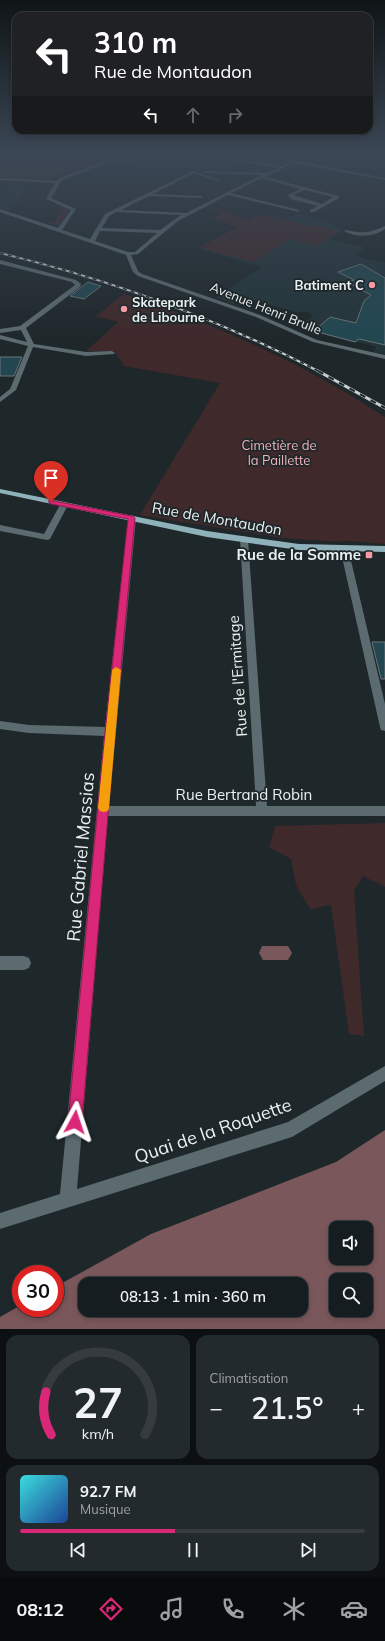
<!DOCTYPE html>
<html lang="fr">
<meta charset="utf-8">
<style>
:root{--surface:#161d20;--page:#232a2d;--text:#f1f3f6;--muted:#9ea2a5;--line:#353b3e;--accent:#db2777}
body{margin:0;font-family:Mulish,sans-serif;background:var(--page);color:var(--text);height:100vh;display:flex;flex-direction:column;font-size:15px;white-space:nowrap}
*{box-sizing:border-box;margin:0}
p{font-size:13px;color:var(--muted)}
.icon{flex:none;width:22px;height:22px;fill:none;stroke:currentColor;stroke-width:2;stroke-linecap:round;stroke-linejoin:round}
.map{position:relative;height:1329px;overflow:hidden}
.panel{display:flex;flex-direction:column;gap:6px;padding:6px;background:#0c1012;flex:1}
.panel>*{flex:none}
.hud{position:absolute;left:12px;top:12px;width:361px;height:122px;border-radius:12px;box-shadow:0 2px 6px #0003,0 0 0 1px var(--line);background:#202124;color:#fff;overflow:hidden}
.fabs{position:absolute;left:329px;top:1221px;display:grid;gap:8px}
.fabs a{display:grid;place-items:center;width:44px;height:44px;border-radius:8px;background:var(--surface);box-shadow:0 2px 6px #0003,0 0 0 1px var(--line);font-size:20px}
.speed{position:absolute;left:12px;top:1265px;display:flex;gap:8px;font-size:20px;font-weight:700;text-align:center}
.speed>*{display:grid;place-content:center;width:52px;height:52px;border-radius:50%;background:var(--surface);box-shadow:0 2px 6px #0003,0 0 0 1px var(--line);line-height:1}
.speed .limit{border:6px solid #d22;background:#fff;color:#111}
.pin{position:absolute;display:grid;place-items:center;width:34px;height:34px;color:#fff;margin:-41px -17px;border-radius:50% 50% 50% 0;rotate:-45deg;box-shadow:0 0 4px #0007}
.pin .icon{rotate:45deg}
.me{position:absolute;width:44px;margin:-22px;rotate:5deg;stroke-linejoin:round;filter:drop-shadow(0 0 3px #0008)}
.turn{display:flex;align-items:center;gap:14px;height:84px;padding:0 16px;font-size:18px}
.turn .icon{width:52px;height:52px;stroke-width:2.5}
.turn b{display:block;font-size:28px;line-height:34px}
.lanes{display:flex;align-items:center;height:38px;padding:0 16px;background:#0003;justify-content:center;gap:20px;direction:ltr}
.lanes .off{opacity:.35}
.big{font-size:30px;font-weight:600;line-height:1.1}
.panel .card{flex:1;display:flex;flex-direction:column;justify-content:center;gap:6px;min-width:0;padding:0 14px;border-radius:12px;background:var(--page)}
.panel .dial{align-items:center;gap:0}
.dial svg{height:104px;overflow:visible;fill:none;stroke:var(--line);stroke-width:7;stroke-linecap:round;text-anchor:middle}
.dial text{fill:var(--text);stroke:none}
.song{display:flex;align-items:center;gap:12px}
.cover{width:48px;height:48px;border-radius:6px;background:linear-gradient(135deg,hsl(180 70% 55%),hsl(220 70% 35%))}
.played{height:4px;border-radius:2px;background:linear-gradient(90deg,var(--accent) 45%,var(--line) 45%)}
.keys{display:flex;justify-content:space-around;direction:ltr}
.heat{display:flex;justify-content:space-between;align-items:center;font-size:22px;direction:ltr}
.panel .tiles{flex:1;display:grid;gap:6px;grid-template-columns:1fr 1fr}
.card:last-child{grid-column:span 2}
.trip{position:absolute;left:78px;top:1277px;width:230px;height:40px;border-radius:12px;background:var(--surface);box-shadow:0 2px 6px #0003,0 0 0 1px var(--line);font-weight:600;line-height:40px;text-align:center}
.tab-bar{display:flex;height:64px;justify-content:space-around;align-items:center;background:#090c0d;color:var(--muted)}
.tab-bar .icon{width:28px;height:28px}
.tab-bar .current{color:var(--accent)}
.tab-bar b{font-size:18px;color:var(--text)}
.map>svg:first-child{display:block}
.built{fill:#233439}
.green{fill:#3f292b}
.water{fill:#79575a;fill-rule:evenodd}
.building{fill:#224751;stroke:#697477}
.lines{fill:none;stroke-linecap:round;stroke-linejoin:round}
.minor{fill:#5b6b6f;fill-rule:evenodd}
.major{fill:#8fb1ba;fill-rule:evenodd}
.rail-far1-casing{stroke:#c9cfd2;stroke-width:2}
.rail-casing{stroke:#c9cfd2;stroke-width:3}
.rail-far1{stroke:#1e272a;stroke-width:1.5;stroke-dasharray:4;stroke-linecap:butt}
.rail{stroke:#1e272a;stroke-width:2;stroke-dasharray:6;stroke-linecap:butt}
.route{fill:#db2777;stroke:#8e194d}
.slow{fill:#f59e0b}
.poi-dot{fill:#f49aa4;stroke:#1e272a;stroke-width:1.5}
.labels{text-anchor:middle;stroke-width:3.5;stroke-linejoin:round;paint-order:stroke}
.far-poi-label{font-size:13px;font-weight:bold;fill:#ebf1f3;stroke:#1e272a;text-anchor:end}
.far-street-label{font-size:13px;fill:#ebf1f3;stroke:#1e272a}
.far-park-label{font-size:13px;fill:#f2b1b7;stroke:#1e272a}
.street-label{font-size:15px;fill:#ebf1f3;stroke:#1e272a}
.poi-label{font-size:15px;font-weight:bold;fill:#ebf1f3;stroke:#1e272a;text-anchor:end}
.near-street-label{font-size:18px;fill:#ebf1f3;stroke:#1e272a}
</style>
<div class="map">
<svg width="385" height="1329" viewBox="0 0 385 1329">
<rect width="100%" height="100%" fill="#1e272a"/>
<path class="built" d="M13,184l16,2 -19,25 -10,-4v-16z
M263,213l24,6 12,-6 25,7 18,10 -12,10 35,7 -10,9 30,7v91l-12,-2 3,-5 -62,-16 2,-3 -6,-2 -3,3 -9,-3 15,-10 -4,-4h-13l-52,-15 -11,7 -17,-7 46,-30 -64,-19z"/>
<path class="green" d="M0,154h138l-12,4 -9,-2 -66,23 -51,-2z
M61,205l9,3 -11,17 -14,-2 9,-1 9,-14 -6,-1z
M214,207l19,6 -1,2 16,5 12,-6 51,12 -58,36 -54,-14 38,-21 -25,-8 11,-7 -11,-3z
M314,225l25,6 -23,15 -25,-7z
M124,294c88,28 184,72 261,123v127c-12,0 -35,-5 -45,-2l-58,-4 -142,-23 80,-132 -96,-17 -10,-15h-28l32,-29 -22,-6z
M385,823v64l-22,-11 -9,15 10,145 -15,-2 -18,-129 -21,4 -14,-24 -5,-26 -22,-12 6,-21z"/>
<path class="water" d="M262,946h26l4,7 -4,7h-25l-4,-7z
M385,1130v199h-385v-12l21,-12v3h34v-21l96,-53 185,-72zM336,1228h30v30h-30zM336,1280h30v30h-30zM85,1284h216v26h-216z"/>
<path class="building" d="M361,264l24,14v67l-26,-6 -4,3 -41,-11 16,-14 26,6 8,-22 7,-6 -24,-13 7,-2 -16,-8z
M88,282l13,4 -17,13 -14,-3z
M0,357h22l-8,19h-14z
M372,642h13v37h-4z"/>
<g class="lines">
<path class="minor" d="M145,154h6l-20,7 -16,-1 -53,20 -11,18 25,11 -14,21 28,9 15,-25 88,-43 27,9 -3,1 -23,-8 -41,21 48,2 2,2 -54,-2 -28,14 65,3 76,-38 -57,-2 -1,-2 62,2 12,-5 -62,-11 -40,1 -22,-4 22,2 40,-1 66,11 8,-4 -39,-8h9l125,24v2l-91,-17 -29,14 74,19v2l-25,14h-4v-2l8,-4 -28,-7 -2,-4 12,-6 -38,-11 -31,15 68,17v2l-71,-17 -50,26 -40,33 -7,1 7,16 4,3 118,41 57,25 68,15v4l-72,-17 -57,-25 -118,-41 -5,-4 -7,-17 -126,-43v-3l58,19 13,-18 -25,-11 9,-16 -55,-3v-2l57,3 2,-3 55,-20 17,1zM305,190l28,7 -11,7 -29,-9zM116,212h1l64,3 -21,15 -58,-2 7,-12zM100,231l57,2 -22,19h-7l-33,-11z
M385,226v3c-11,8 -29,9 -41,2l2,-1c19,4 22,3 39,-4z
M0,260l76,20 5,4 -1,3 -54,41 8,16 52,8 26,-1 3,2 -1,1 -28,2 -53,-9 -17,43 -16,12v-5l10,-8 18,-43 -28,-7v-4l27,7 -6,-12 -21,3v-4l20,-3 55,-41 -3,-3 -72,-18z
M61,503h3l4,2 -18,34 -3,1 -47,-9v-6l44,9z
M132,515l4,3 -27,288h147l-16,-267 4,-3 4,3 19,267h118v10h-277l-31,373 211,-67 97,-56v15l-93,56 -292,92v-16l60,-19 44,-458 -75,-3 -29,-4v-8l29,4 76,2 23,-209z
M344,545l4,3 37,156v27l-4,-1 -1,-3 -40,-179z
M0,956h24l5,2 2,5 -2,5 -5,2h-24z"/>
<path class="major" d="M0,489l207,42 92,13 86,2v6l-86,-2 -92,-13 -207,-44z"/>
<defs>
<path id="rail-far1" d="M0,253c112,27 218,66 320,119"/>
<path id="rail" d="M318,371l67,37"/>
</defs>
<use href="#rail-far1" class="rail-far1-casing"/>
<use href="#rail" class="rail-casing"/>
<use href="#rail-far1" class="rail-far1"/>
<use href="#rail" class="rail"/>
</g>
<linearGradient id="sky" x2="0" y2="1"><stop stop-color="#101517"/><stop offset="0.45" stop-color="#3b4755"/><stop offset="1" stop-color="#3b4755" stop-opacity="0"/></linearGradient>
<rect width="385" height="340" fill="url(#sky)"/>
<path class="route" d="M49,500l83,16 3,2 -20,214 -33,390 -2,5 -5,2 -5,-2 -2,-5 37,-390 23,-213 -77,-15 -2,-1z"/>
<path class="slow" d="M116,667l5,3 -12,138 -1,3 -4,1 -4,-1 -2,-3 14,-138z"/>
<g class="poi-dot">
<circle cx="372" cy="285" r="4"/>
<circle cx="124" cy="309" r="4"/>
<rect x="365" y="551" width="8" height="8" rx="2"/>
</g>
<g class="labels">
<g class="far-poi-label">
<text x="364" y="290">Batiment C</text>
<text x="132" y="307" text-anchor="start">Skatepark<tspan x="132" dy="15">de Libourne</tspan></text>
</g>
<g class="far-street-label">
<text transform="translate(266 308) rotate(22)" y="5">Avenue Henri Brulle</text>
</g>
<g class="far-park-label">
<text x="279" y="450">Cimetière de<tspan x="279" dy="15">la Paillette</tspan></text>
</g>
<g class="street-label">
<text transform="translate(217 519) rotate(10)" y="5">Rue de Montaudon</text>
<text transform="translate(238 676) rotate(-94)" y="5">Rue de l'Ermitage</text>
<text x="244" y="800">Rue Bertrand Robin</text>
</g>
<g class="poi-label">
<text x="361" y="560">Rue de la Somme</text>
</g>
<g class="near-street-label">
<text transform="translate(81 857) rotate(-85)" y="6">Rue Gabriel Massias</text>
<text transform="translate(213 1131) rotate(-19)" y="6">Quai de la Roquette</text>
</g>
</g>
</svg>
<div class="fabs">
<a><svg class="icon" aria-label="sound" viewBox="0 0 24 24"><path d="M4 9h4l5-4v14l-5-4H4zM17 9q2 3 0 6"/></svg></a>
<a><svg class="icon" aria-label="search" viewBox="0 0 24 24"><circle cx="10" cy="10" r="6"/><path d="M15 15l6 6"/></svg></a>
</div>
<div class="speed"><div class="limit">30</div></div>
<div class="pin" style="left:51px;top:502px;background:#d93025"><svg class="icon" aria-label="arrive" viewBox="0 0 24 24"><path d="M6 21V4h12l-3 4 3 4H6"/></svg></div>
<svg class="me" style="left:75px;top:1122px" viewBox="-20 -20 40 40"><path d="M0-17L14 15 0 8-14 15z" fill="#db2777" stroke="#fff" stroke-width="4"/></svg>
<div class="trip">08:13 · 1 min · 360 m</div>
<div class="hud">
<div class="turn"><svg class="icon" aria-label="left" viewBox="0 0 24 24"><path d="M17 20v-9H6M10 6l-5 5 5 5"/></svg><div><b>310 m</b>Rue de Montaudon</div></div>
<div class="lanes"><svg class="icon" aria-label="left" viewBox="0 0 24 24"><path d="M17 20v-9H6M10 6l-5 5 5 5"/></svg><svg class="icon off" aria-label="ahead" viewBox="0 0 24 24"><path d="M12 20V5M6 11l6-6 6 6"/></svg><svg class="icon off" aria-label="right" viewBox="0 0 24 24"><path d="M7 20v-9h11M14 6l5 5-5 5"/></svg></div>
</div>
</div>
<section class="panel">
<div class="tiles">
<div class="card dial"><svg viewBox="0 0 100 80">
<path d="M14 69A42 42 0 1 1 86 69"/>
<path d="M14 69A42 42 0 0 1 10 36" stroke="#db2777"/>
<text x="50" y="56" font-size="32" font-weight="700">27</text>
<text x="50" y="72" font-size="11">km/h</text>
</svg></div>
<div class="card"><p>Climatisation</p>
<div class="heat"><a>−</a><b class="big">21.5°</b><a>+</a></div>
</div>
<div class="card">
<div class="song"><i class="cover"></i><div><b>92.7 FM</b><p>Musique</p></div></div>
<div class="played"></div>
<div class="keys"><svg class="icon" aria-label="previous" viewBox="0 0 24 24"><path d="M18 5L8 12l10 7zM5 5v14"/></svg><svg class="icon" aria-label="pause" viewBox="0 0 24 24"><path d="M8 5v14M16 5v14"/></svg><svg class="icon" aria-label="next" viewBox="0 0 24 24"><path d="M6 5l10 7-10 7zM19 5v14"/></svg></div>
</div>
</div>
</section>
<nav class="tab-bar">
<b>08:12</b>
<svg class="icon current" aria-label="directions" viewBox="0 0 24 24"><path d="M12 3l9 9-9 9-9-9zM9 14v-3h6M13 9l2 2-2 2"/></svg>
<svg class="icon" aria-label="music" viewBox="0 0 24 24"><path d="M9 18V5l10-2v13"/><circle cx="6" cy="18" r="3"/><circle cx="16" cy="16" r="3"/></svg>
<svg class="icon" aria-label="phone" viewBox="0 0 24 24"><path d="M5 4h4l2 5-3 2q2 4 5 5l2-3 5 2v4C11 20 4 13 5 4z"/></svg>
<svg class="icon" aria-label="climate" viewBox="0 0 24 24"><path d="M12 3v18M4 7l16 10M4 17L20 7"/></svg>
<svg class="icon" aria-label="car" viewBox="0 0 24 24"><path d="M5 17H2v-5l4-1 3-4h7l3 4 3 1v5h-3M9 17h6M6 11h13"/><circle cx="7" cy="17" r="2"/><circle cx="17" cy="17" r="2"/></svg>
</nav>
